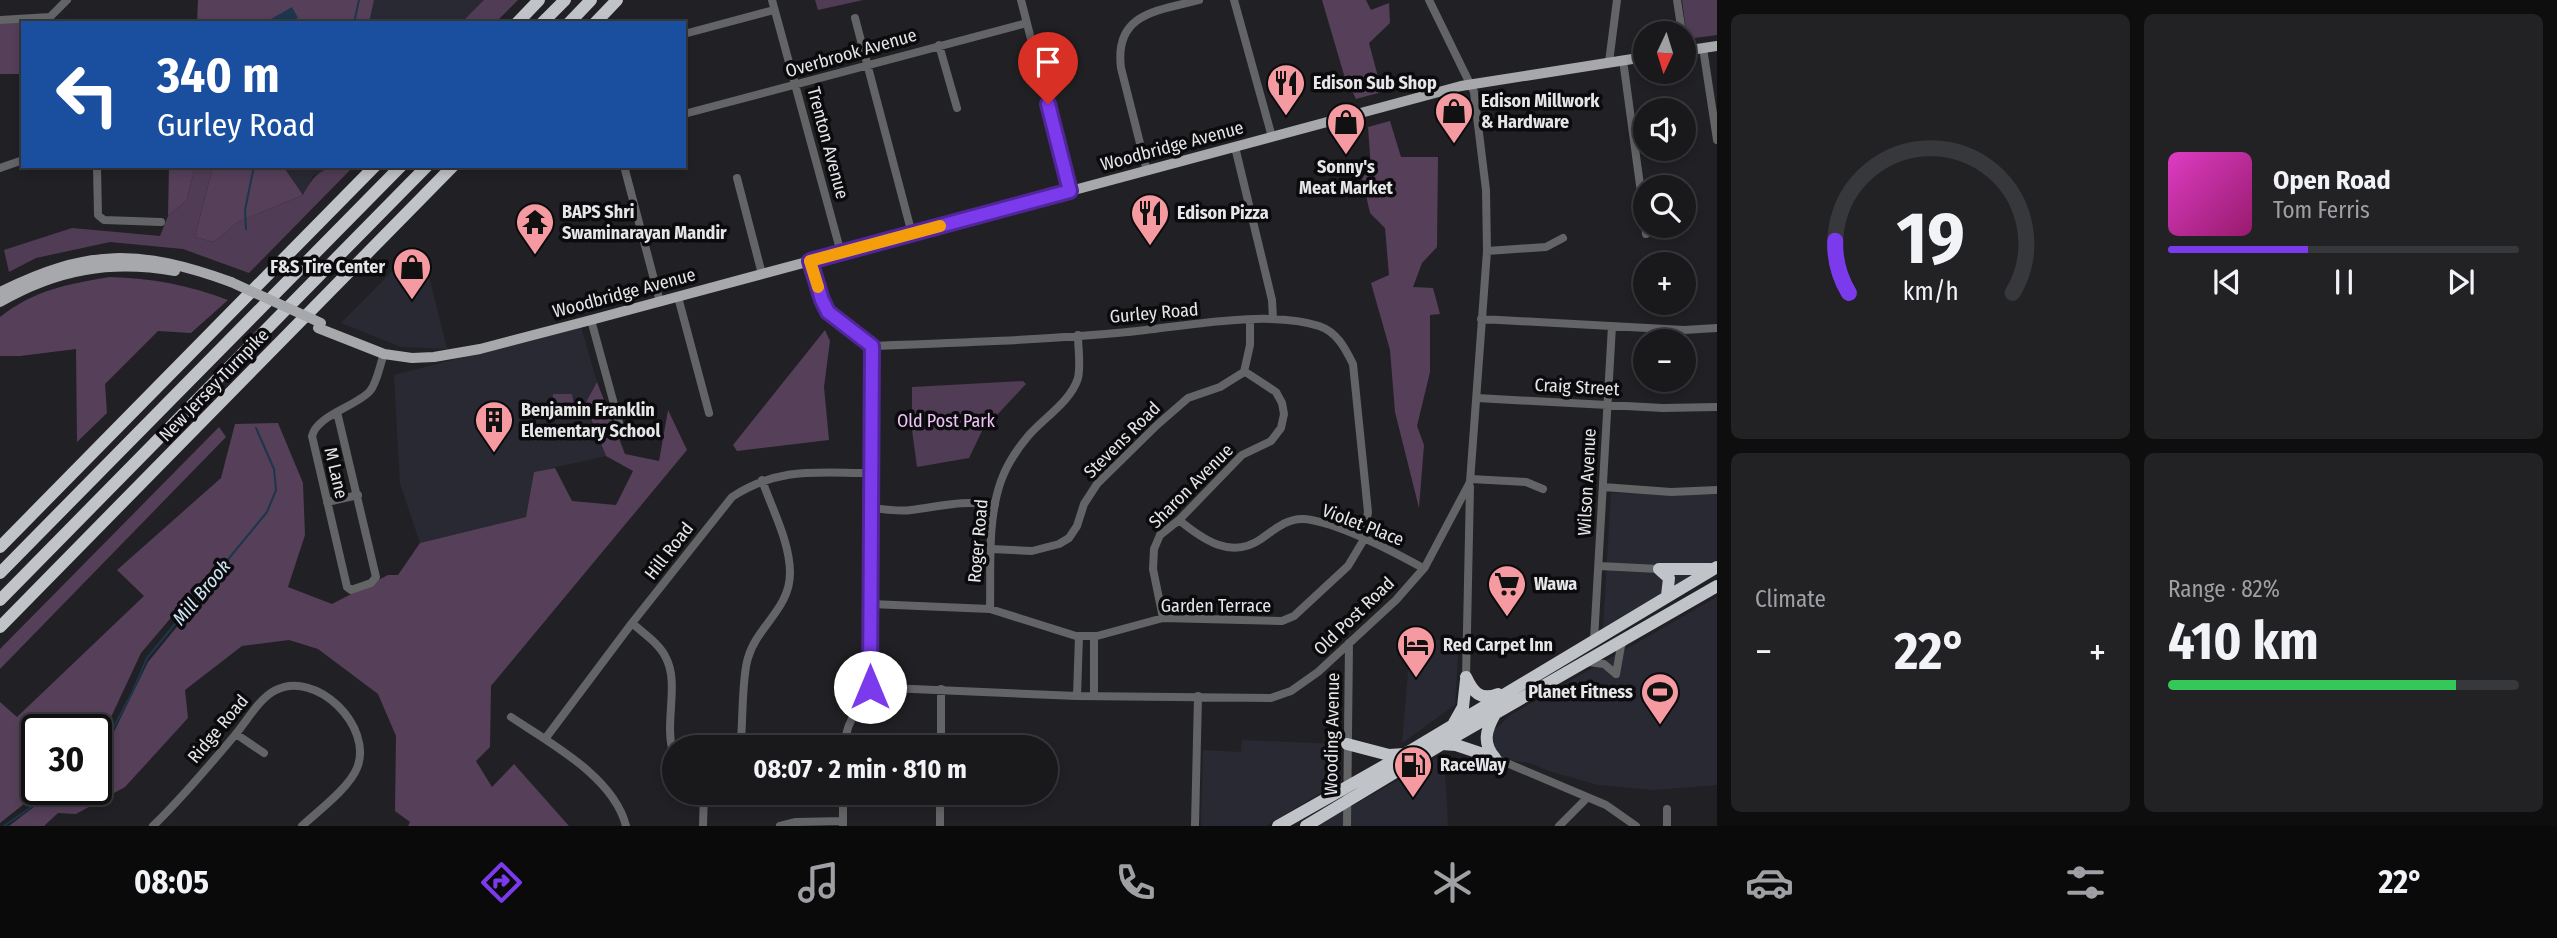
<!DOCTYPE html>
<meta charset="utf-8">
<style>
:root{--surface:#19191c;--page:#222225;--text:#f1f3f6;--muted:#9fa0a3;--line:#37383b;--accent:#7c3aed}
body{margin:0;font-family:"Fira Sans Condensed",sans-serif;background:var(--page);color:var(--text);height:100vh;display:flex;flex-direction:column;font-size:26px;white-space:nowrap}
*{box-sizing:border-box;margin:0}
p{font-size:23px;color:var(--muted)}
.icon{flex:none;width:38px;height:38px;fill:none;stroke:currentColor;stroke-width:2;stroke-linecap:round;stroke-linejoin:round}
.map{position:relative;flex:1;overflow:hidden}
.side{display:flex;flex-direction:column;gap:14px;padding:14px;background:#0e0e0f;width:840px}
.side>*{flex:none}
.guide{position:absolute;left:21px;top:21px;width:665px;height:147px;border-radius:0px;box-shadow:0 4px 10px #0003,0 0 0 2px var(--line);background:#1a4fa0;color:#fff;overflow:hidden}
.needle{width:46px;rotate:184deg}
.fabs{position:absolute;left:1633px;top:21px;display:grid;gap:14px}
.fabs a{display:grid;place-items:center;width:63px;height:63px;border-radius:50%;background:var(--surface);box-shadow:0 4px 10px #0003,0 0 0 2px var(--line);font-size:35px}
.speed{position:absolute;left:21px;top:714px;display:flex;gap:14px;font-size:35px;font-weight:700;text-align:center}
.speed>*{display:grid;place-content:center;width:91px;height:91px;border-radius:50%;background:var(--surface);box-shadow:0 4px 10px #0003,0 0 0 2px var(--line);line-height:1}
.speed .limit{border:4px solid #111;border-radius:10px;background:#fff;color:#111}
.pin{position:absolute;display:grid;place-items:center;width:60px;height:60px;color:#fff;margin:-72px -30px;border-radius:50% 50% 50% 0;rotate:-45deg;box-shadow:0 0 7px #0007}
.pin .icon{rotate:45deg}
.me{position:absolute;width:77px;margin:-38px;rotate:0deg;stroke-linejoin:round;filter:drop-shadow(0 0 5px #0008)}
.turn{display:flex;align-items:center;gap:24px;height:147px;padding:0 21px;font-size:32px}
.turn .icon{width:91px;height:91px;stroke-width:2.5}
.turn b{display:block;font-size:49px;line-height:60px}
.big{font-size:52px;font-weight:700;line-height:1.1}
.side .widget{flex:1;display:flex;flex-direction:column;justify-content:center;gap:10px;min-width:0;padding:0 24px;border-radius:10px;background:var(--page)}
.side .dial{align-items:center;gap:0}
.dial svg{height:182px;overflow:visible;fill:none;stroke:var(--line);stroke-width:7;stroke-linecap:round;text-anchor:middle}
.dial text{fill:var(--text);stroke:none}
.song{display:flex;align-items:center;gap:21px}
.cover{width:84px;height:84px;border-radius:10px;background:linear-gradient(135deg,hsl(310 70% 55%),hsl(320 70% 35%))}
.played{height:7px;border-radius:4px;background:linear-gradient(90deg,var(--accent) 40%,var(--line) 40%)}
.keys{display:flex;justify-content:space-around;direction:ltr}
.heat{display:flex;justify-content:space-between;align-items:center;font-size:38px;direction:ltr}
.charge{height:10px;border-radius:5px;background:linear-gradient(90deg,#34c759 82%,var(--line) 0)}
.side .tiles{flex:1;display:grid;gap:14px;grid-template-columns:repeat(2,1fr)}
.trip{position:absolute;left:662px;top:735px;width:396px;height:70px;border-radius:35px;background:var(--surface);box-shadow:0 4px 10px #0003,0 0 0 2px var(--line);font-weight:700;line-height:70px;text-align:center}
.tab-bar{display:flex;height:112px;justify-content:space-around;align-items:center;background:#0a0a0b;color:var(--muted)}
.tab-bar .icon{width:49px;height:49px}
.tab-bar .active{color:var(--accent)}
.tab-bar b{font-size:32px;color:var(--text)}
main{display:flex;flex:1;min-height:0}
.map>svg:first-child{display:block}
.built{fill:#292933}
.green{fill:#513c55}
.forest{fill:#553f59}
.water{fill:#1c364d}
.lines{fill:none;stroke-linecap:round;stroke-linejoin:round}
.stream{stroke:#1c364d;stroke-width:2}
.minor{stroke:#636466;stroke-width:8}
.major{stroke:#a6a8ac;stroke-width:10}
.highway{stroke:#c0c3c8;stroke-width:12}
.major-bridge{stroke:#a6a8ac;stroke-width:10}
.route-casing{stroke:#51269a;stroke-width:18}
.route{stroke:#7c3aed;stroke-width:12}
.slow{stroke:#f59e0b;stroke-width:12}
.labels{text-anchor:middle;stroke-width:7;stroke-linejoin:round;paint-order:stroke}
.street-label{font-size:18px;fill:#e6e6e9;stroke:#0b0b0d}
.poi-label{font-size:18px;font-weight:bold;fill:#e6e6e9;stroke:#0b0b0d;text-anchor:start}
.park-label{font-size:18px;fill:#efc5f8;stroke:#0b0b0d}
.water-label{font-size:19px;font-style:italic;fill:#d1e5f7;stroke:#0b0b0d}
</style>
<main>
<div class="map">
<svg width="1717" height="826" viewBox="0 0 1717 826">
<rect width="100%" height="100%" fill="#212125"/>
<path class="built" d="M374,0h110l-23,23h-92z
M283,166h50l-20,10 -10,19z
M422,248l25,101 -46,-2 -60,-24 68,-69z
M581,327l16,55 -12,22 21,52 -72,16 -8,45 -106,26 -20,-60 -6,-108z
M1611,493l106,2v65l-114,68z
M1717,597v188l-63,5 -56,-5 -49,-14 -19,-8 -16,-2 -18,-8 -4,-9 2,-14 18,-16z
M1411,638l48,3 -4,64 -53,38z
M1242,740l96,4 4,36 -76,46h-65l2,-76 38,2z
M1444,754l4,72h-131z"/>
<path class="green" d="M484,0h34l-23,23h-34z
M815,0h48l-45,10z
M1682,0h35v35l-30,4z
M195,166h18l-18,71 19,5 24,-20 65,-27c13,-25 22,-29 51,-29l-105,107 -66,-24 -73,-7 -74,16 -27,14 -5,-22 68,-22 88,8 8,-20 19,-16z
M1023,381l3,3 -44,47 -13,27 -52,9 -5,-37v-43z
M553,394h19l4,21 -24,-3z"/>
<path class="forest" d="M198,0h176l-5,23h-172z
M1322,0h44l5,10 18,-7 1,20 -21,20 13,49 -26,7 -12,-24z
M50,17v6h-27v51h-23v-55z
M1390,121l11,36h37l-1,90 -15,16 -9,24 20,1 7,26 -10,1v57l-13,54 7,19 -5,63 -24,-96 -5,-62 -19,-67 18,-8 -4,-47 -15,-15 -8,-35 9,-10 -3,-41z
M169,166h26l-8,34 -19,16z
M213,166h70l20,29 -65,27 -24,20 -19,-5z
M110,277c41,1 79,8 118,23l-37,33 -33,-2 -53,53 2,29 -30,29 -1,-93 -56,7h-20v-39c34,-27 68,-33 110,-40z
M825,330l5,11 -6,46 5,53 -92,11 -4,-6z
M597,382l28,72 34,7 9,-51 19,40 -196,236 -1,61 -14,14 16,26 22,-23 55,62h-161l2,-4 -15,-11 1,-75 -18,-42 -60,-45 -29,-9 -47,6 -57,44 3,28 -63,69 -49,27 -18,-1 -14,13h-35l48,-37h39v-30l7,-5 45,-92 82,-100 -16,5 -73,86 -44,94 -1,-17h-59v59h6l-43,34v-121l17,15 127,-121 -27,-26 104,-92 14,-54 43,-1 25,60 2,52 -17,52 44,17 56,-29h10l22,-32 106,-26 8,-45 21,-4 17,33 44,4 17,-34 -27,-15 -21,-52z
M219,427l7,10 -226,232v-20z"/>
<path class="water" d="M292,7l6,11 -9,5h-15l-3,-4z"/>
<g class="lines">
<path class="stream" d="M354,23l5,-23
M246,229l-1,-19 9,-44
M96,753l7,-6 29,-54 15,-35 120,-146 9,-22 -2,-21 -18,-41
M4,826l53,-37"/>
<path class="minor" d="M772,0l69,253
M1021,0l49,191
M1234,0l38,137
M1677,0l5,33
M855,18l57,216
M0,20l50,-3 17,-17
M684,34l90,-24
M939,45l18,63
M1703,48l14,92
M1623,60l22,162
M1609,62l8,-62
M684,114l343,-91
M1235,147l37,153 1,19
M97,166l1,49 6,5 57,2
M624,166l36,136
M0,168l23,-8
M1147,171l-26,-103c-7,-55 36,-57 78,-68
M737,178l25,96
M1645,226l1,8
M1487,251l59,-4 17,-9
M810,261l12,39 6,12 44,34c85,-3 171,-6 256,-14 53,-5 140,-23 191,-6 18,6 26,22 34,38l15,148 -5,29 -15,25 -54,50 -12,5 -119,-3 -66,18h-21l-86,-27 -119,-5
M678,297l31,116
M1481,319l203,11 33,-2
M591,320l29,106
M1477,398l186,10 54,-1
M337,412l39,165 -5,6 -20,7 -4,-3 -35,-151c5,-21 45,-30 58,-45 7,-8 10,-27 14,-37
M1471,479l55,3 17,7
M1603,487l68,5 46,-2
M327,502l31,-7
M871,508c13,1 27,4 40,2 32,-4 51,-10 84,-5
M1179,520c23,19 52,40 82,19 13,-9 26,-21 43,-20 33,3 90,33 119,49
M991,549l41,2 27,-7 10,-6 8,-12 7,-22 13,-20 60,-59 31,-27 32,-11 24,-15 6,-27v-25
M1599,566l60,3
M990,609c1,-41 -3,-89 11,-128 6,-17 17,-33 28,-46 16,-18 42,-34 49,-57 3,-14 0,-29 0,-43
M1163,618l-10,-49 1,-20 6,-14 19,-15 63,-65 29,-14 10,-13 3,-14 -2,-11 -6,-11 -32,-21
M632,623c11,10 28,21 34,35 14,26 -3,67 8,97
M1094,636v60
M1594,640l18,-314
M1588,662l16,2 12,10
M1616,674l5,-28 3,-6
M1466,677l4,-190
M871,696l1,-350
M1077,696l2,-60
M511,717c39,26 103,60 115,109
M236,734l28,19
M545,739l87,-116 100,-126c48,-31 85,-24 139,-24
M738,747l3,-9c2,-21 1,-62 7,-80 9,-32 42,-49 42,-85 0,-31 -18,-64 -28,-93
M844,747c3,-31 17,-46 45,-59l188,8 194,2 20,-7 27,-19 78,-72 29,-33 45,-85 17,-231 -1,-61 -12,-98 -45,-92
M941,747v-58
M1495,758l111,47 30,21
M1667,809v17
M843,825v-32
M153,826c29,-28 56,-60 82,-91 12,-14 23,-35 39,-44 42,-23 100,36 83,77 -8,20 -39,43 -55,58
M703,826l1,-33
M780,826l16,-4 47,-1
M940,826v-33
M1195,826l3,-130
M1347,826l2,-183
M1559,826l28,-28"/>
<path class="major" d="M1684,51l33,-5
M0,292c89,-44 139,-43 231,-10
M0,302c57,-33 111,-42 175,-31
M318,328l66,26 28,4 22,-1 46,-8 111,-29 870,-234 184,-29"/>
<path class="highway" d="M517,23l22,-23
M542,23l23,-23
M569,23l22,-23
M595,23l22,-23
M0,547l375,-381
M1659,569h51
M1659,569l10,9 -2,18
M0,573l401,-407
M0,600l427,-434
M0,627l453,-461
M1466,677c7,15 14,24 32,17
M1454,723l9,-16 3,-27
M1347,744l42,11 16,-1
M1442,744l14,1 39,13
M1495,758c-13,-15 -9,-28 0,-44
M1278,826l127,-72 312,-187
M1306,826l136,-82 275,-158"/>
<path class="major-bridge" d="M231,282l90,41"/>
</g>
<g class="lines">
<defs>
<path id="route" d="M870,687l2,-341 -44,-34 -6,-12 -12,-39 260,-70 -22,-87"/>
</defs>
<use href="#route" class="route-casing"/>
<use href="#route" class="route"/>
<path class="slow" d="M818,287l-8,-26 130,-35"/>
</g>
<defs>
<symbol id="restaurant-pin" viewBox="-11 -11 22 30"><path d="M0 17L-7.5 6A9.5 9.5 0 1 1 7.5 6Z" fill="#f49aa0" stroke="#0b0b0d"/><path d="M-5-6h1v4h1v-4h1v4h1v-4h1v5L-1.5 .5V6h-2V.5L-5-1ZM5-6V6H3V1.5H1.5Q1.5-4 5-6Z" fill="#111"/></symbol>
<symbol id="shop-pin" viewBox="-11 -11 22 30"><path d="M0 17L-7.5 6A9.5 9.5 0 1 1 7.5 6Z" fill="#f49aa0" stroke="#0b0b0d"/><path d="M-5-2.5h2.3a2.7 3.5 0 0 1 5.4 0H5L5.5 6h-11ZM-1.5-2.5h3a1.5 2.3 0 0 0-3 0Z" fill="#111"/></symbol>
<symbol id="temple-pin" viewBox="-11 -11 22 30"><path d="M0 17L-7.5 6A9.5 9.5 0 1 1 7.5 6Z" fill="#f49aa0" stroke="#0b0b0d"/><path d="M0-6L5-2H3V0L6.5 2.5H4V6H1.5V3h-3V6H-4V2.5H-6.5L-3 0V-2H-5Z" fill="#111"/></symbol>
<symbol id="building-pin" viewBox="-11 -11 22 30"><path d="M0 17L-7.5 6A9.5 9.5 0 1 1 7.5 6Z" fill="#f49aa0" stroke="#0b0b0d"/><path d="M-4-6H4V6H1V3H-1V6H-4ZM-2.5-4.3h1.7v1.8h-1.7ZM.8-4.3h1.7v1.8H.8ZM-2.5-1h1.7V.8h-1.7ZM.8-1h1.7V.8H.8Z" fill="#111"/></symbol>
<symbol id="supermarket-pin" viewBox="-11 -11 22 30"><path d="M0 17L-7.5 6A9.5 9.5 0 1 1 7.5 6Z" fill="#f49aa0" stroke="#0b0b0d"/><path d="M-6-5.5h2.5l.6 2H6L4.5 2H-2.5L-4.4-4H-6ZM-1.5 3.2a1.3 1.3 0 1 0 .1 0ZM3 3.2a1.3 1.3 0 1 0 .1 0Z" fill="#111"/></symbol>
<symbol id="hotel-pin" viewBox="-11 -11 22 30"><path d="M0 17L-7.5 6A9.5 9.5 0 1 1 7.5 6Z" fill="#f49aa0" stroke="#0b0b0d"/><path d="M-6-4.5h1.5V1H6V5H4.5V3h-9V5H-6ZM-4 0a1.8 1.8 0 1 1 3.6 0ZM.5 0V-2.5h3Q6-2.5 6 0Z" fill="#111"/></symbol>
<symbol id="stadium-pin" viewBox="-11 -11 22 30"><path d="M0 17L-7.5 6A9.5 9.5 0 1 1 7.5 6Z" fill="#f49aa0" stroke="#0b0b0d"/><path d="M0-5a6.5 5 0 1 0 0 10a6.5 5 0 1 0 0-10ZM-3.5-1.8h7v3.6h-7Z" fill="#111"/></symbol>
<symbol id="fuel-pin" viewBox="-11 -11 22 30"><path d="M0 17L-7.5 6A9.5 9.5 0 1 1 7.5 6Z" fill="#f49aa0" stroke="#0b0b0d"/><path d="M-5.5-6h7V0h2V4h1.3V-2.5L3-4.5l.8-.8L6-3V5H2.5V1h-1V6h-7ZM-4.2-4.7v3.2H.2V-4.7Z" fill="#111"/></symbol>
</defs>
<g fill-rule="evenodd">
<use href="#restaurant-pin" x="1264" y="61" width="44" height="60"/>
<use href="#shop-pin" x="1432" y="89" width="44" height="60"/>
<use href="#shop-pin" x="1324" y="100" width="44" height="60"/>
<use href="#restaurant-pin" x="1128" y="191" width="44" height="60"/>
<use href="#temple-pin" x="513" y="200" width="44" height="60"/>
<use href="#shop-pin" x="390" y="245" width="44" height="60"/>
<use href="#building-pin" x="472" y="398" width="44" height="60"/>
<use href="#supermarket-pin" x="1485" y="562" width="44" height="60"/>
<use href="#hotel-pin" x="1394" y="623" width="44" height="60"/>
<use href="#stadium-pin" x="1638" y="670" width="44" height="60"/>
<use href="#fuel-pin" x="1391" y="743" width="44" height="60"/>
</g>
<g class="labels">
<g class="street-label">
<text transform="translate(851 53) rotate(-16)" y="6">Overbrook Avenue</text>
<text transform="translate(828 143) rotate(75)" y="6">Trenton Avenue</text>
<text transform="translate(1172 146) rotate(-15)" y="6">Woodbridge Avenue</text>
<text transform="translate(624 293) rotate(-15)" y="6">Woodbridge Avenue</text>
<text transform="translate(1154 313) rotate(-5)" y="6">Gurley Road</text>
<text transform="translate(214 385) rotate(-46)" y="6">New Jersey Turnpike</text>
<text transform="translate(1577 387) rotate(3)" y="6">Craig Street</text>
<text transform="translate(1122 440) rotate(-45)" y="6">Stevens Road</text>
<text transform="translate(336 473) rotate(77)" y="6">M Lane</text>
<text transform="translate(1587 482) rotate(-87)" y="6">Wilson Avenue</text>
<text transform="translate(1191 486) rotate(-45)" y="6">Sharon Avenue</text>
<text transform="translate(1363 525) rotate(21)" y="6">Violet Place</text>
<text transform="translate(978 541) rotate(-85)" y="6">Roger Road</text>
<text transform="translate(669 551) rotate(-52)" y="6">Hill Road</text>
<text x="1216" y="612">Garden Terrace</text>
<text transform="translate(1354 616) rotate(-44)" y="6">Old Post Road</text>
<text transform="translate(218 729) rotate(-50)" y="6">Ridge Road</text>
<text transform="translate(1332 734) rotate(-89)" y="6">Wooding Avenue</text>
</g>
<g class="poi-label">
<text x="1313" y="89">Edison Sub Shop</text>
<text x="1481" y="107">Edison Millwork<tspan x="1481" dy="21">&amp; Hardware</tspan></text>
<text x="1346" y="173" text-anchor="middle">Sonny's<tspan x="1346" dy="21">Meat Market</tspan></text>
<text x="562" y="218">BAPS Shri<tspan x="562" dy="21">Swaminarayan Mandir</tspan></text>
<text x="1177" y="219">Edison Pizza</text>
<text x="385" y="273" text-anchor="end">F&amp;S Tire Center</text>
<text x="521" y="416">Benjamin Franklin<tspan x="521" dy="21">Elementary School</tspan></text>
<text x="1534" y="590">Wawa</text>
<text x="1443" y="651">Red Carpet Inn</text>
<text x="1633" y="698" text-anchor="end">Planet Fitness</text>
<text x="1440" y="771">RaceWay</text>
</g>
<g class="park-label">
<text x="946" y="427">Old Post Park</text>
</g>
<g class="water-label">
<text transform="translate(201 592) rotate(-50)" y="7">Mill Brook</text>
</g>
</g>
</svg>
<div class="fabs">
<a><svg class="needle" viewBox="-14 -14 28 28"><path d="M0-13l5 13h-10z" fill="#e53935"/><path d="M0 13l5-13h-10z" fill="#9fa0a3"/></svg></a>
<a><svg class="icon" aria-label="sound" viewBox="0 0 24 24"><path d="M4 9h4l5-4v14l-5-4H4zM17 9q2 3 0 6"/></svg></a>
<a><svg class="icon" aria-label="search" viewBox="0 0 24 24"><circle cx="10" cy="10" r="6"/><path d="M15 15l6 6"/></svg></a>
<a>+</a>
<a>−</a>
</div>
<div class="speed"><div class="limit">30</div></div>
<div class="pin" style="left:1048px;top:104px;background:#d93025"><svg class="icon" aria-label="arrive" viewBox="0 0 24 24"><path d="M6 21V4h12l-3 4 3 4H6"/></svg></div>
<svg class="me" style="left:870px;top:687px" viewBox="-20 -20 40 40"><circle r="19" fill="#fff"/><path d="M0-13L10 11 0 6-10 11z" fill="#7c3aed"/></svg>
<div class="trip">08:07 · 2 min · 810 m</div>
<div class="guide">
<div class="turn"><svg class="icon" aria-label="left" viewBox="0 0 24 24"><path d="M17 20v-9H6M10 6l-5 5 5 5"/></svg><div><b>340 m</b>Gurley Road</div></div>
</div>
</div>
<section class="side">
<div class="tiles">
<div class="widget dial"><svg viewBox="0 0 100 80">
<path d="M14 69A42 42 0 1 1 86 69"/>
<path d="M14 69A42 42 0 0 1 8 46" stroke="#7c3aed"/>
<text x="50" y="56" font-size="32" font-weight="700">19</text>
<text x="50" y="72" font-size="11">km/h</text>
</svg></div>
<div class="widget">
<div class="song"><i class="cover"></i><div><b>Open Road</b><p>Tom Ferris</p></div></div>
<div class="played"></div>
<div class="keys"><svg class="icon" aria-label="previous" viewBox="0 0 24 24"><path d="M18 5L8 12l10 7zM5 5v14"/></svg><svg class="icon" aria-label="pause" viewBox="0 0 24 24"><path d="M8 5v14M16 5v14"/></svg><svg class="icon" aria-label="next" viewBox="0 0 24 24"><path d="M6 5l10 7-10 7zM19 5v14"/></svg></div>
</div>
<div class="widget"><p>Climate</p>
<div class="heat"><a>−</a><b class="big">22°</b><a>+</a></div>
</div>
<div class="widget"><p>Range · 82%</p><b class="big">410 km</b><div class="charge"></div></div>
</div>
</section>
</main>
<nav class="tab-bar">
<b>08:05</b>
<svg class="icon active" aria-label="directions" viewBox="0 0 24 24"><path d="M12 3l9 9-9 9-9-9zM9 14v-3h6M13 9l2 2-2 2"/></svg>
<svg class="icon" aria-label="music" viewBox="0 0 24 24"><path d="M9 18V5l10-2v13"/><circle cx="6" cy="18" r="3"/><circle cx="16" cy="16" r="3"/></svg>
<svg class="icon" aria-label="phone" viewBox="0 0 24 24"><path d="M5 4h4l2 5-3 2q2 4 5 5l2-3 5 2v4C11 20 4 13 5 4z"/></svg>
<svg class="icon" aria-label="climate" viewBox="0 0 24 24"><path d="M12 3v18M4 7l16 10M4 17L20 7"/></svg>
<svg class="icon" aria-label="car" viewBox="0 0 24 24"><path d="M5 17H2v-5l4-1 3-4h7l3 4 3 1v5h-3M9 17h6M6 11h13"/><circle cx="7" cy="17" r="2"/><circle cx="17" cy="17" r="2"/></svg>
<svg class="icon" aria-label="filters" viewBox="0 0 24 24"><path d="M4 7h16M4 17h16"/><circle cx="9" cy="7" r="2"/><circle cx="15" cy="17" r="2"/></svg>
<b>22°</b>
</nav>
